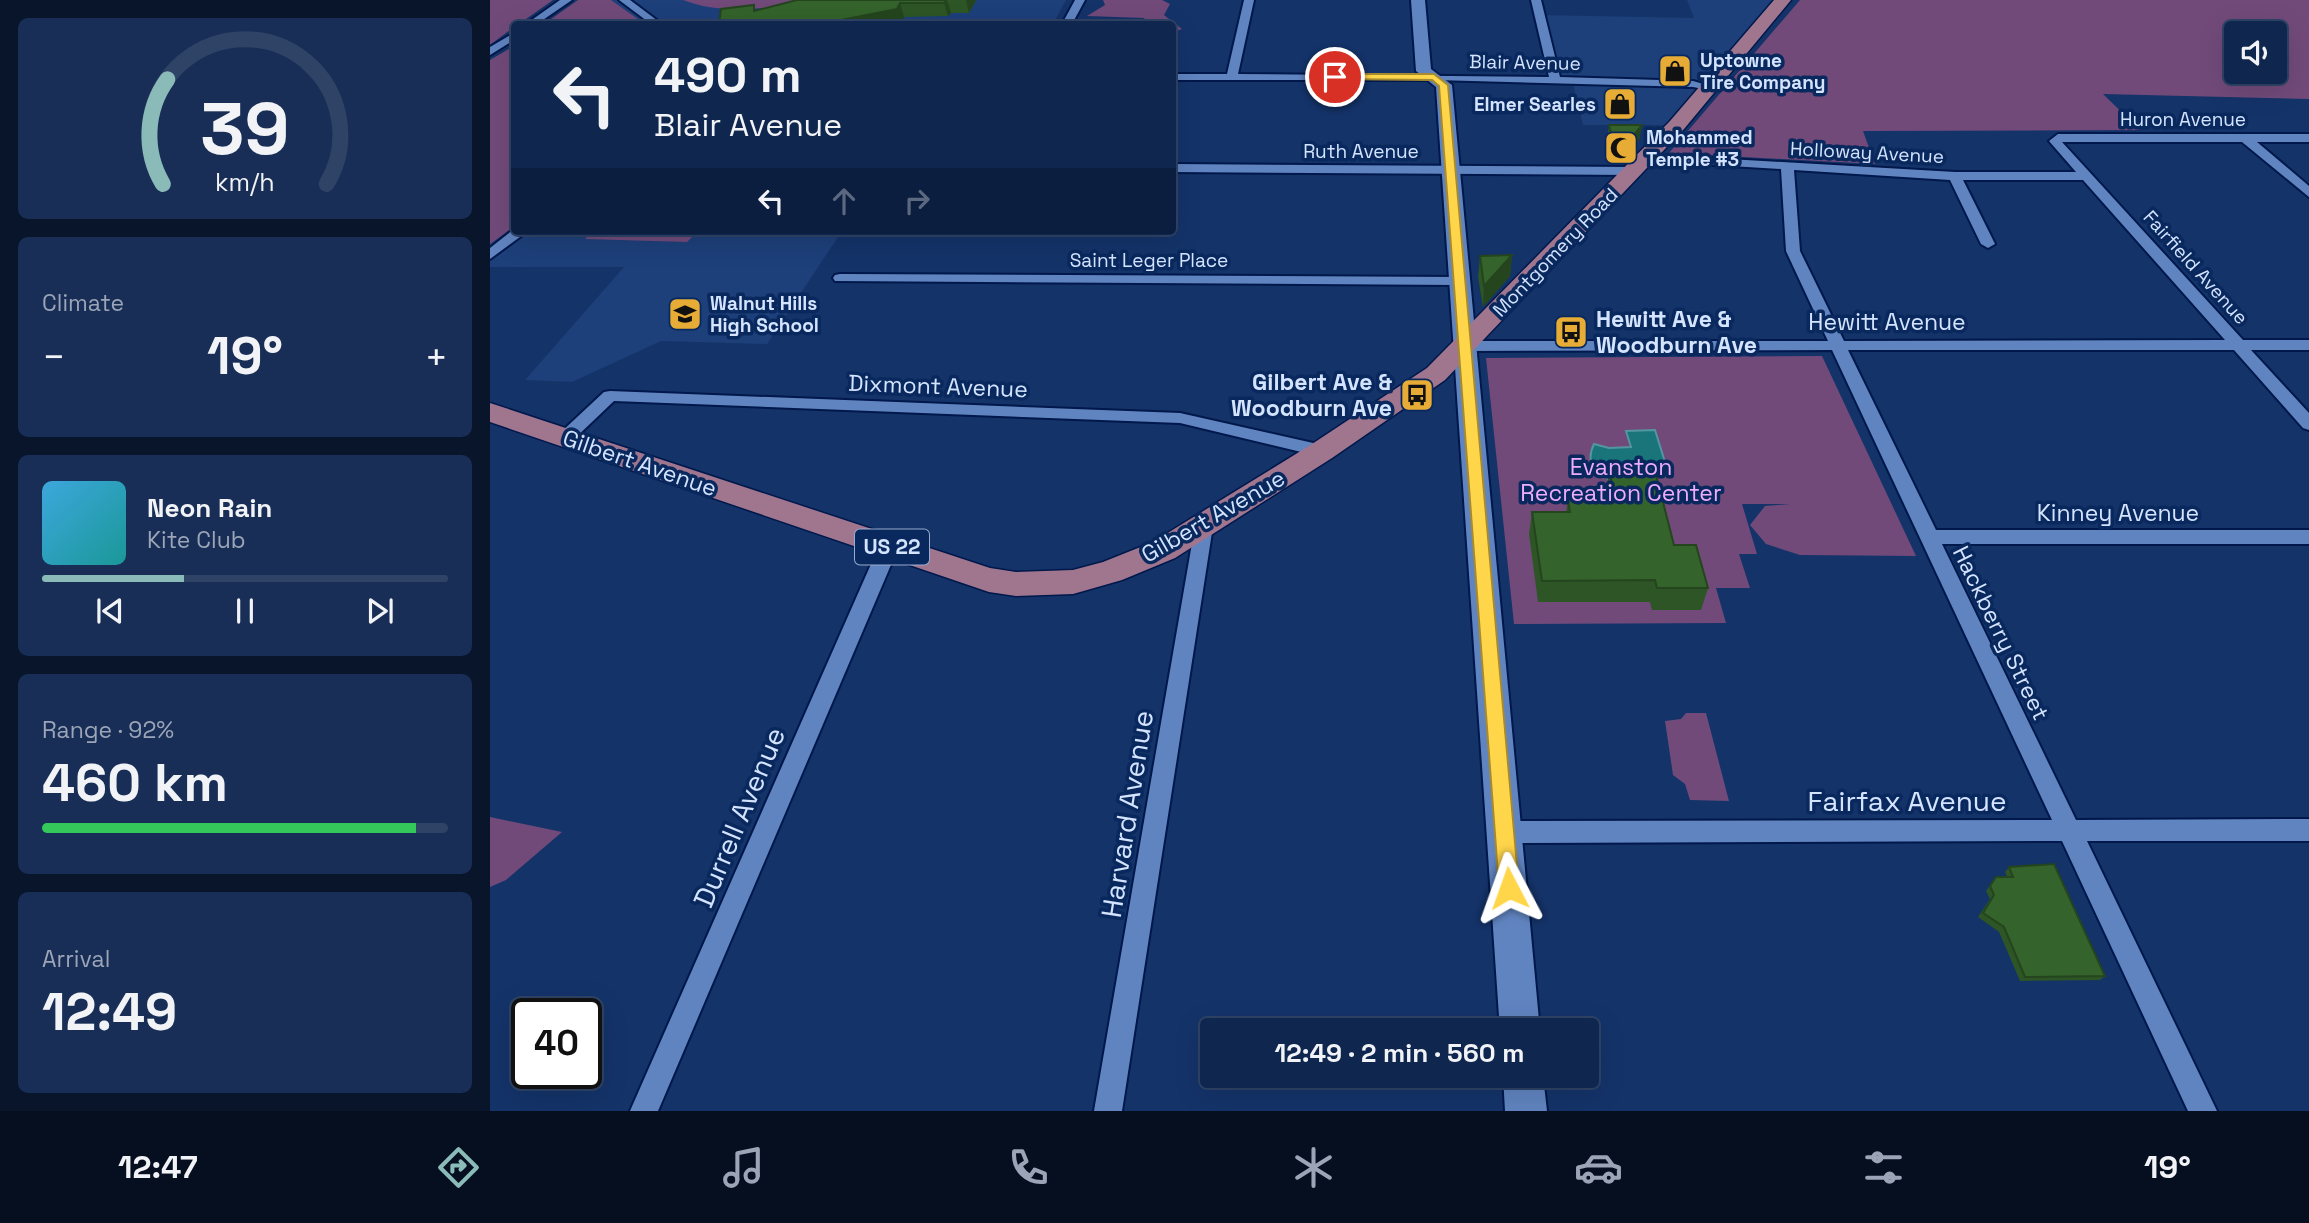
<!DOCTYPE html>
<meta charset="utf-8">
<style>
:root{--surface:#0f264f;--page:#182e56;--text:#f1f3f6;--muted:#9ba5b7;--line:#2f4366;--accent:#8bbbb9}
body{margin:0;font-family:"Space Grotesk",sans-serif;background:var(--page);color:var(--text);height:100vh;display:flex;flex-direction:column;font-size:26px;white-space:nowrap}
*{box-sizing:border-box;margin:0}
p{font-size:23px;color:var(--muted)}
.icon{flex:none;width:38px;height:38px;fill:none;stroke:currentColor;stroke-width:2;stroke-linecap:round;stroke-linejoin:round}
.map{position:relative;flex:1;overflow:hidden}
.side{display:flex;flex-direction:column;gap:18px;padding:18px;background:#08152b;width:490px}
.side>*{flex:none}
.top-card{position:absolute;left:21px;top:21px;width:665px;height:214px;border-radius:7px;box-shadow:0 7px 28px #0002,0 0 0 2px var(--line);background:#0f264f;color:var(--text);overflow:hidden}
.fabs{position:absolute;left:1734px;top:21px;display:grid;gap:14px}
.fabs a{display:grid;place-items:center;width:63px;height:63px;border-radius:7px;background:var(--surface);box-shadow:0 7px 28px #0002,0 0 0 2px var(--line);font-size:35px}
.speed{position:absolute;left:21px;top:998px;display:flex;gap:14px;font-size:35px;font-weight:700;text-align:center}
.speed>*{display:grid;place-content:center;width:91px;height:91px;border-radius:50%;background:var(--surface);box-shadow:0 7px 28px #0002,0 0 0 2px var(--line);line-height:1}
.speed .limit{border:4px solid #111;border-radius:10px;background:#fff;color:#111}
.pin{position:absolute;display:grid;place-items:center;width:60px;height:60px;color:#fff;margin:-30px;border:4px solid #fff;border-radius:50%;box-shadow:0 2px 7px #0007}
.me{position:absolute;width:77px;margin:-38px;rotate:356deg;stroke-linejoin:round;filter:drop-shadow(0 0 5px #0008)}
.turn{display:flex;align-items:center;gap:24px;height:147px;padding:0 28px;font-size:32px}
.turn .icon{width:91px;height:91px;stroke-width:2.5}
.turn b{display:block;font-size:49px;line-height:60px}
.lanes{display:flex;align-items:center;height:66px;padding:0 28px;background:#0003;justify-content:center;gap:35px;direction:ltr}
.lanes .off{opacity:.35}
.big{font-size:52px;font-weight:700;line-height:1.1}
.side .tile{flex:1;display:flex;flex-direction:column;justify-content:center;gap:10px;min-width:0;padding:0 24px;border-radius:10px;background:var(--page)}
.side .dial{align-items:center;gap:0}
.dial svg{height:182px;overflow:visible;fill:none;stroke:var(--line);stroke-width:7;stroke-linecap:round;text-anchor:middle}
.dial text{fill:var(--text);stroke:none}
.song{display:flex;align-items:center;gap:21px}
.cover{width:84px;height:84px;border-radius:10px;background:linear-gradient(135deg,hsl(200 70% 55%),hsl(180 70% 35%))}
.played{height:7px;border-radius:4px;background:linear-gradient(90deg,var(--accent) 35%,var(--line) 35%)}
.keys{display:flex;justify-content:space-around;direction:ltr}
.heat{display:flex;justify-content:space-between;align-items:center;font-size:38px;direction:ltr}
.charge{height:10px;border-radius:5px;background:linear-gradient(90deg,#34c759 92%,var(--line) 0)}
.trip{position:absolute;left:710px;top:1018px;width:399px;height:70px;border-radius:7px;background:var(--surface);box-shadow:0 7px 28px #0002,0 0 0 2px var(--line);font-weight:700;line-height:70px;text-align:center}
.tabs{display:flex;height:112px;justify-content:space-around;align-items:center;background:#060f20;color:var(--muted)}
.tabs .icon{width:49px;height:49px}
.tabs .on{color:var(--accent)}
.tabs b{font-size:32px;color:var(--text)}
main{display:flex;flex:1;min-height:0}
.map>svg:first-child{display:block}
.built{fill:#1d3f7a}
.green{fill:#714a7a;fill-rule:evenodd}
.water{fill:#1a757a;stroke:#5296a2;stroke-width:2}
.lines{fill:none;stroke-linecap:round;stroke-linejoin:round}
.street-casing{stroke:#00184b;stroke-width:4}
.secondary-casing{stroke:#00184b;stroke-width:4}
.primary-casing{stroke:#00184b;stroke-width:3}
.street{fill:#6084c0;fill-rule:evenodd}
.secondary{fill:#6084c0;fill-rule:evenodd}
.primary{fill:#a0768f;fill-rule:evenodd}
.wall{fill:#2d5525}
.shaded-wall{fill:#24451e}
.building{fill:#34632b;stroke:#24451e;stroke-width:2}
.route{fill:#ffd54a;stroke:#a68a30;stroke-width:2}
.labels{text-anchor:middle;stroke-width:7;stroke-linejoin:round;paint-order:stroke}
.far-poi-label{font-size:19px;font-weight:bold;fill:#d4e4ff;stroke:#09285d;text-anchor:start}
.far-street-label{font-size:19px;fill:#d4e4ff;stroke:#09285d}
.shield{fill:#09285d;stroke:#97acce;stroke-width:2}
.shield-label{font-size:21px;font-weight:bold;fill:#d4e4ff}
.poi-label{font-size:23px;font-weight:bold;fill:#d4e4ff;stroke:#09285d;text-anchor:start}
.street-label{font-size:23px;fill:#d4e4ff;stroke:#09285d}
.park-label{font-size:23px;fill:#eeacfc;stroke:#09285d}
.near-street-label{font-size:28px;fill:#d4e4ff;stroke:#09285d}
</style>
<main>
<section class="side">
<div class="tile dial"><svg viewBox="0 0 100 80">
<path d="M14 69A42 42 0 1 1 86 69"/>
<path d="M14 69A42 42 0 0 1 16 23" stroke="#8bbbb9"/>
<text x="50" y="56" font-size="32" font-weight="700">39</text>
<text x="50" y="72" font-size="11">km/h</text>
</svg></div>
<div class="tile"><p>Climate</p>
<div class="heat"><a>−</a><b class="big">19°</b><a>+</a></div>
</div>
<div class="tile">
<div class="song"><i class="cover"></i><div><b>Neon Rain</b><p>Kite Club</p></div></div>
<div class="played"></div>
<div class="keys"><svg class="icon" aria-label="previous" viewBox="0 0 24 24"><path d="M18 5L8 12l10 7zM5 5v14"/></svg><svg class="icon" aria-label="pause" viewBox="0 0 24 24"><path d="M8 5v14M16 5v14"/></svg><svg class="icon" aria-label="next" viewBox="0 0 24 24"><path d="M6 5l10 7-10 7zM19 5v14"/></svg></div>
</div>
<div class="tile"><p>Range · 92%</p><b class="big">460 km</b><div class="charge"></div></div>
<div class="tile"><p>Arrival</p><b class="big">12:49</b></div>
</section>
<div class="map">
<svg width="1819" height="1111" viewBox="0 0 1819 1111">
<rect width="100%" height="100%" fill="#143369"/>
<path class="built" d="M121,0h455l-13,24h-408z
M1197,0h96l-106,125h-94l-11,-45h-17l-16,-65 155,3z
M24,227v4h328l-75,113 -106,-3 -89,41 -47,-2 99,-113h-134v-23z"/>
<path class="green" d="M0,0h63l-34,24h-5v3l-24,18z
M88,0h33l34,24h-101z
M193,0h157c-50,3 -109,19 -157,0z
M613,0h59l8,4 -6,11 18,14 -9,3 -1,-8h-25l-3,-6 -57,-2 18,-11z
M1310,0h509v99l-206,-5 37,36 -277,1 12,33 -206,-11zM1746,33h39v39h-39z
M24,46v181l-24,17v-184z
M104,231h104l-11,11 -102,-3z
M1332,356l94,200 -116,-1 -34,-11 -16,-19 15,-19 25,-2h-48l15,50h-18l11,34h-34l10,35 -212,1 -28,-266z
M1196,713h20l23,88 -39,-1 -5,-16 -12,-9 -8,-54 16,-2z
M0,817l72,15 -56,48 -16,7z"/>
<path class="water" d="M1165,430l14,45 -32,1 -2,-9h-8l-12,15c-18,-7 -31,-18 -21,-38l15,4 22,-1 -5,-16z"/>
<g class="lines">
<defs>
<path id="street" d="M70,0h12l-35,24h-11z
M129,0h11l32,24h-11z
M585,0h10l-13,24h-10z
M754,0h10l-16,74 311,3 -18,-77h10l19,77 133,4 21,6 -6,3 -15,-3 -258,-7h-263v-6h55z
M24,33v7l-24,15v-8z
M1568,134h251v8h-52l52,44v11l-67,-55h-180l181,198h66v10h-58l58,63v17l-6,-2 -69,-78h-386l88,180h373v14h-367l134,276 233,-1v22h-222l130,270h-29l-126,-270 -557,2 -8,-3 -4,-8 4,-8 8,-3 547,-1 -220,-470 -367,1 -8,-5 8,-5h363l-42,-90 -5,-82 -134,-8 -6,-4 2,-3 312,18h121l-27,-31zM1304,170l156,10 31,64 7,4 7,-4 -32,-64h120l142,160 -381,1 -44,-90z
M682,164l462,3 6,4 -6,4 -462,-3z
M24,229l14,2 -38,28v-11z
M350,274l618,3 7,4 -7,4 -623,-4 -2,-3 2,-3z
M120,391l570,22 142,32 9,6 -9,6 -142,-34 -566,-22 -43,41h-12l-3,-4 3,-4 45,-42z
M714,519l7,2 2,5 -91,585h-28l101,-585 2,-5z
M399,539l7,2 3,5 -241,565h-28l249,-565 3,-5z"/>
<path id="secondary" d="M921,0h14l6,69 21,16 88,946h-40l-64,-944 -20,-16z
M1013,1076h40l4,35h-42z"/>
<path id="primary" d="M1284,0h17l-107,129 -239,251 -113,78 -157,100 -53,22 -49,14 -57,2 -27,-4 -499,-170v-19l500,165 26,4 57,-2 30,-8 50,-20 159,-98 115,-76 243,-247z"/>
</defs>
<use href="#street" class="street-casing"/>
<use href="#secondary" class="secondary-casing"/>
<use href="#primary" class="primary-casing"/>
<use href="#street" class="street"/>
<use href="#secondary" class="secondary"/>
<use href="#primary" class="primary"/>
</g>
<path class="wall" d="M307,0h179l-7,13h-18l-3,3 -44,1 -2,6 -145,-13z
M1119,125h33l-3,15 -12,16h-16l-4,-16z
M1022,255l-2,21 -27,31 -5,-30 2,-21z
M1119,471l65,74 34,43 -7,22h-49l-2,-8h-112l-9,-68 3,-22h34l2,-12 39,-15z
M1519,867l96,109 -5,4 -80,1 -21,-49 -21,-15 12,-18 -4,-8 10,-14h11l-2,-5z"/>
<path class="shaded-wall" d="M457,0l4,13 -3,3 -4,-13z
M476,0h10l-7,13z
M410,3l4,14 -2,6 -9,1h-69l2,-1z
M1152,125l-3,15 -12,16 2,-15z
M1022,255l-2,21 -27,31 1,-21z"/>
<path class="building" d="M307,0h149l-2,3h-44l-3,6 -71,14 -2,1h-105l2,-15 33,-4v6z
M1119,125h33l-13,16h-16z
M1022,255l-28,31 -4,-30z
M1119,471h46l19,74h22l12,43h-51l-2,-8 -113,1 -10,-69h38l-2,-12 16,-11 28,-5z
M1564,864l51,112 -80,1 -21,-50 -21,-14 11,-18 -4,-9 6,-9h17l-4,-10z"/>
<path class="route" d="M845,74h99l14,11 71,803 -3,6 -7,3 -7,-3 -3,-6 -60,-802 -7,-6 -100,-1 -2,-2z"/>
<defs>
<symbol id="shop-square" viewBox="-11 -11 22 22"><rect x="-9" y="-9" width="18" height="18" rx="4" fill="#e7ac36" stroke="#09285d"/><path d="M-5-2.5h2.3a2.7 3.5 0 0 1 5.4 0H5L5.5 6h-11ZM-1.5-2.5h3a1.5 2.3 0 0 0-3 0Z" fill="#111"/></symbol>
<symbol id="mosque-square" viewBox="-11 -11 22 22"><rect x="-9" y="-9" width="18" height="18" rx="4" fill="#e7ac36" stroke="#09285d"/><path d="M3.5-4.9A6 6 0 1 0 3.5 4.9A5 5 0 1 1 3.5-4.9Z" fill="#111"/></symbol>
<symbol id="school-square" viewBox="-11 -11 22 22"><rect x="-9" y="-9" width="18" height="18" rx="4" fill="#e7ac36" stroke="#09285d"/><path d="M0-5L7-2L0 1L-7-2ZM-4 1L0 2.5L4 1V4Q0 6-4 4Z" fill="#111"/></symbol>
<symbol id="bus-square" viewBox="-11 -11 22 22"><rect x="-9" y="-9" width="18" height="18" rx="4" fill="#e7ac36" stroke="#09285d"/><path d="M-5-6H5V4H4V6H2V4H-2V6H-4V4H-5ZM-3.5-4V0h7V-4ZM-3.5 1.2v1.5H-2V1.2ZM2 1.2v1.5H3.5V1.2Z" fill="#111"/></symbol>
</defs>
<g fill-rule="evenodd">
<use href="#shop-square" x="1166" y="52" width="38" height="38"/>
<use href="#shop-square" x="1111" y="85" width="38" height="38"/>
<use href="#mosque-square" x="1112" y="129" width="38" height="38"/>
<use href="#school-square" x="176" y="295" width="38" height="38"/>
<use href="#bus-square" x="1062" y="313" width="38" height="38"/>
<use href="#bus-square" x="908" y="376" width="38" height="38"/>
</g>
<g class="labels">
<g class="far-poi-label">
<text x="1210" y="67">Uptowne<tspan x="1210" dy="22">Tire Company</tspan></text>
<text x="1106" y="111" text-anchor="end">Elmer Searles</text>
<text x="1156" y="144">Mohammed<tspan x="1156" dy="22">Temple #3</tspan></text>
<text x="220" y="310">Walnut Hills<tspan x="220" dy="22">High School</tspan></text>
</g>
<g class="far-street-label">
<text transform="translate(1035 62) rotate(1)" y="7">Blair Avenue</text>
<text x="1693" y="126">Huron Avenue</text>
<text x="871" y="158">Ruth Avenue</text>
<text transform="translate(1377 152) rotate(3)" y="7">Holloway Avenue</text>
<text transform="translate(1065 252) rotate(-46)" y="7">Montgomery Road</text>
<text x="659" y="267">Saint Leger Place</text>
<text transform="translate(1706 267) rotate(48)" y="7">Fairfield Avenue</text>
</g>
<rect class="shield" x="365" y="529.5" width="74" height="35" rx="5"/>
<g class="shield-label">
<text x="402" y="554">US 22</text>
</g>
<g class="poi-label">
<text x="1106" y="327">Hewitt Ave &amp;<tspan x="1106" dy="26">Woodburn Ave</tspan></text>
<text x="902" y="390" text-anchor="end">Gilbert Ave &amp;<tspan x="902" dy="26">Woodburn Ave</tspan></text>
</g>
<g class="street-label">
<text x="1397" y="330">Hewitt Avenue</text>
<text transform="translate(448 386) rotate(2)" y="8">Dixmont Avenue</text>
<text transform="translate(150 463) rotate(19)" y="8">Gilbert Avenue</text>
<text x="1628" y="521">Kinney Avenue</text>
<text transform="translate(723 516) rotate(-30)" y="8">Gilbert Avenue</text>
<text transform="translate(1511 633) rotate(64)" y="8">Hackberry Street</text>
</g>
<g class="park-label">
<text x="1131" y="475">Evanston<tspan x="1131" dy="26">Recreation Center</tspan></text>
</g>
<g class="near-street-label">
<text x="1417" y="811">Fairfax Avenue</text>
<text transform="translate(637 814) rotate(-81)" y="10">Harvard Avenue</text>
<text transform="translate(249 817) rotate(-67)" y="10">Durrell Avenue</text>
</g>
</g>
</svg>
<div class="fabs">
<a><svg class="icon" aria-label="sound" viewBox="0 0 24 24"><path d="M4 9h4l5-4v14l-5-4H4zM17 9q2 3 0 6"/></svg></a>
</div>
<div class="speed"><div class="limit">40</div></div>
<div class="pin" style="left:845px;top:77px;background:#d93025"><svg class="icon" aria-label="arrive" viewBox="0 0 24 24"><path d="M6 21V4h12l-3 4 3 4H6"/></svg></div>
<svg class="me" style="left:1019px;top:888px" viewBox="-20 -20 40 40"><path d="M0-17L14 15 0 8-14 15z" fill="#ffd54a" stroke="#fff" stroke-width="4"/></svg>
<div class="trip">12:49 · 2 min · 560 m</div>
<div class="top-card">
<div class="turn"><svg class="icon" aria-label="left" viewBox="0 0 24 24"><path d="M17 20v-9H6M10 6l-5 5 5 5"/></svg><div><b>490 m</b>Blair Avenue</div></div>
<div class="lanes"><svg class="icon" aria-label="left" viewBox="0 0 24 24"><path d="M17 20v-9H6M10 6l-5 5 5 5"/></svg><svg class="icon off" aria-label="ahead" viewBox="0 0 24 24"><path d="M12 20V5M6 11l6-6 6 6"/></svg><svg class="icon off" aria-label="right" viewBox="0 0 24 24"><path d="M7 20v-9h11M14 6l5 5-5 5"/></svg></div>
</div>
</div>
</main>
<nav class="tabs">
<b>12:47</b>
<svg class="icon on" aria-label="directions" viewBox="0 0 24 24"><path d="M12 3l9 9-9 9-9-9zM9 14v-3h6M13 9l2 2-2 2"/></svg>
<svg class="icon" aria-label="music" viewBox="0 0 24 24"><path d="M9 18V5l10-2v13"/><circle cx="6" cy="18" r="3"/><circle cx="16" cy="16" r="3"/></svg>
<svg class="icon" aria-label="phone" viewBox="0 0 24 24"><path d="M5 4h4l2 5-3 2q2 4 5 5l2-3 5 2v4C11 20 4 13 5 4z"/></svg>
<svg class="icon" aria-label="climate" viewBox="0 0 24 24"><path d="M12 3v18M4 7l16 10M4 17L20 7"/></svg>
<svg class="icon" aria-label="car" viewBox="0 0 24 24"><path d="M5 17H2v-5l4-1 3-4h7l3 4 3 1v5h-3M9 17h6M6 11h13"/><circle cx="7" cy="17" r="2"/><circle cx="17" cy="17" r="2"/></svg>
<svg class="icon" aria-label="filters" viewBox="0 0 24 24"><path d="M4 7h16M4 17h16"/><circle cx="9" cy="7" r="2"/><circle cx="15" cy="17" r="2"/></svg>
<b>19°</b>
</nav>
